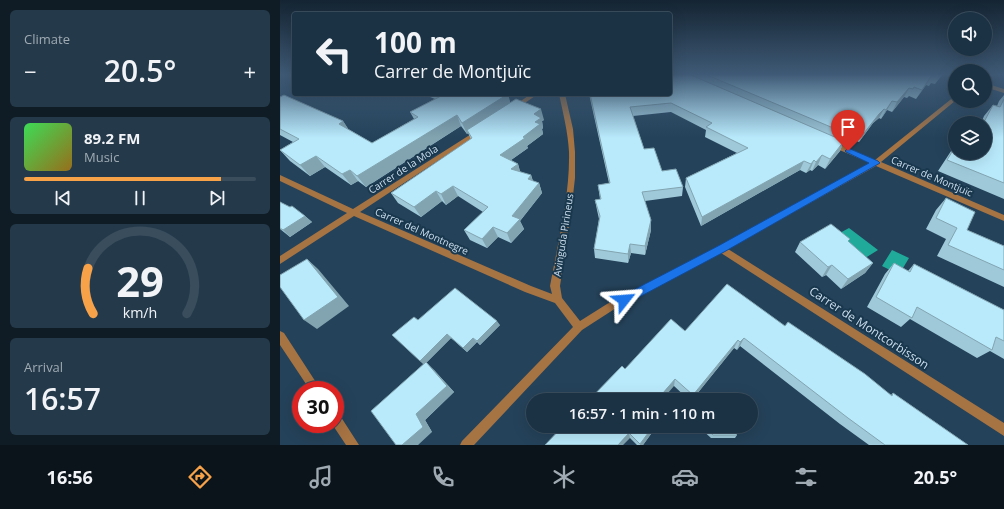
<!DOCTYPE html>
<meta charset="utf-8">
<style>
:root{--surface:#1b3244;--page:#243a4b;--text:#f1f3f6;--muted:#a0aab2;--line:#394d5d;--accent:#f7a149}
body{margin:0;font-family:"Open Sans",sans-serif;background:var(--page);color:var(--text);height:100vh;display:flex;flex-direction:column;font-size:15px;white-space:nowrap}
*{box-sizing:border-box;margin:0}
p{font-size:13px;color:var(--muted)}
.icon{flex:none;width:22px;height:22px;fill:none;stroke:currentColor;stroke-width:2;stroke-linecap:round;stroke-linejoin:round}
.map{position:relative;flex:1;overflow:hidden}
.drawer{display:flex;flex-direction:column;gap:10px;padding:10px;background:#0f1c25;width:280px}
.drawer>*{flex:none}
.top-card{position:absolute;left:12px;top:12px;width:380px;height:84px;border-radius:4px;box-shadow:0 4px 16px #0002,0 0 0 1px var(--line);background:#1b3244;color:var(--text);overflow:hidden}
.buttons{position:absolute;left:668px;top:12px;display:grid;gap:8px}
.buttons a{display:grid;place-items:center;width:44px;height:44px;border-radius:50%;background:var(--surface);box-shadow:0 4px 16px #0002,0 0 0 1px var(--line);font-size:20px}
.speed{position:absolute;left:12px;top:381px;display:flex;gap:8px;font-size:20px;font-weight:700;text-align:center}
.speed>*{display:grid;place-content:center;width:52px;height:52px;border-radius:50%;background:var(--surface);box-shadow:0 4px 16px #0002,0 0 0 1px var(--line);line-height:1}
.speed .limit{border:6px solid #d22;background:#fff;color:#111}
.pin{position:absolute;display:grid;place-items:center;width:34px;height:34px;color:#fff;margin:-41px -17px;border-radius:50% 50% 50% 0;rotate:-45deg;box-shadow:0 0 4px #0007}
.pin .icon{rotate:45deg}
.me{position:absolute;width:44px;margin:-22px;rotate:62deg;stroke-linejoin:round;filter:drop-shadow(0 0 3px #0008)}
.turn{display:flex;align-items:center;gap:14px;height:84px;padding:0 16px;font-size:18px}
.turn .icon{width:52px;height:52px;stroke-width:2.5}
.turn b{display:block;font-size:28px;line-height:34px}
.big{font-size:30px;font-weight:600;line-height:1.1}
.drawer .widget{flex:1;display:flex;flex-direction:column;justify-content:center;gap:6px;min-width:0;padding:0 14px;border-radius:6px;background:var(--page)}
.drawer .dial{align-items:center;gap:0}
.dial svg{height:104px;overflow:visible;fill:none;stroke:var(--line);stroke-width:7;stroke-linecap:round;text-anchor:middle}
.dial text{fill:var(--text);stroke:none}
.song{display:flex;align-items:center;gap:12px}
.cover{width:48px;height:48px;border-radius:6px;background:linear-gradient(135deg,hsl(130 70% 55%),hsl(40 70% 35%))}
.played{height:4px;border-radius:2px;background:linear-gradient(90deg,var(--accent) 85%,var(--line) 85%)}
.keys{display:flex;justify-content:space-around;direction:ltr}
.heat{display:flex;justify-content:space-between;align-items:center;font-size:22px;direction:ltr}
.trip{position:absolute;left:246px;top:393px;width:232px;height:40px;border-radius:20px;background:var(--surface);box-shadow:0 4px 16px #0002,0 0 0 1px var(--line);font-weight:600;line-height:40px;text-align:center}
.menu{display:flex;height:64px;justify-content:space-around;align-items:center;background:#0b141b;color:var(--muted)}
.menu .icon{width:28px;height:28px}
.menu .current{color:var(--accent)}
.menu b{font-size:18px;color:var(--text)}
main{display:flex;flex:1;min-height:0}
.map>svg:first-child{display:block}
.water{fill:#1faa9a}
.lines{fill:none;stroke-linecap:round;stroke-linejoin:round}
.minor{fill:#a67343;fill-rule:evenodd}
.wall{fill:#9fc9d9}
.shaded-wall{fill:#82a4b0}
.building{fill:#b9eafc;stroke:#82a4b0}
.route{fill:#1a73e8;stroke:#114b97}
.labels{text-anchor:middle;stroke-width:4;stroke-linejoin:round;paint-order:stroke}
.street-label{font-size:10px;fill:#cedfee;stroke:#19384e}
.near-street-label{font-size:12px;fill:#cedfee;stroke:#19384e}
</style>
<main>
<section class="drawer">
<div class="widget"><p>Climate</p>
<div class="heat"><a>−</a><b class="big">20.5°</b><a>+</a></div>
</div>
<div class="widget">
<div class="song"><i class="cover"></i><div><b>89.2 FM</b><p>Music</p></div></div>
<div class="played"></div>
<div class="keys"><svg class="icon" aria-label="previous" viewBox="0 0 24 24"><path d="M18 5L8 12l10 7zM5 5v14"/></svg><svg class="icon" aria-label="pause" viewBox="0 0 24 24"><path d="M8 5v14M16 5v14"/></svg><svg class="icon" aria-label="next" viewBox="0 0 24 24"><path d="M6 5l10 7-10 7zM19 5v14"/></svg></div>
</div>
<div class="widget dial"><svg viewBox="0 0 100 80">
<path d="M14 69A42 42 0 1 1 86 69"/>
<path d="M14 69A42 42 0 0 1 10 34" stroke="#f7a149"/>
<text x="50" y="56" font-size="32" font-weight="700">29</text>
<text x="50" y="72" font-size="11">km/h</text>
</svg></div>
<div class="widget"><p>Arrival</p><b class="big">16:57</b></div>
</section>
<div class="map">
<svg width="724" height="445" viewBox="0 0 724 445">
<rect width="100%" height="100%" fill="#24425a"/>
<path class="water" d="M569,228l29,22 -16,10 -24,-26z
M612,250l17,8 -9,15h-4l-14,-7z"/>
<g class="lines">
<path class="minor" d="M671,75h4v2l-3,-1z
M705,83l19,6v4l-19,-6z
M251,94h7l-22,15h-4v-2z
M279,94h6l8,35 2,23v26l-4,35 -11,73 2,12 18,23 27,-17 111,-57 152,-84 -40,-17v-4h4l41,18 80,-64v5l-74,61 123,53v6l-128,-55 -148,83 276,174v13l-283,-183 -108,57 -31,20 -108,115h-14l2,-4 111,-114 -18,-24 -30,-11 -171,-76 -74,48v-8l67,-43 -67,-32v-6l73,34 123,-78h4v2l-120,79 171,74 21,8 -2,-8c8,-44 20,-90 19,-134 -1,-20 -6,-39 -10,-58z
M0,331l4,2 37,57h-11l-30,-45z
M55,412l4,2 20,31h-13l-14,-21h3z"/>
</g>
<path class="wall" d="M390,75h272l-7,9 -4,-1 -2,3 -3,-1 -10,14 -7,-3 -2,2 -3,-1 -12,15 -5,-2 -6,9 -2,-1 -6,5 -14,19 -9,-4 -5,6 -2,-1 -3,8 -15,18 -7,-4 -6,6 -2,-1 -4,3 -6,-3 -99,56 -16,-39 1,-9 51,-25 -32,-16 1,-7 -35,-18 -38,4 11,33 18,22 21,16 -1,9 -37,5 6,29 -6,25 -14,-2 -3,10 -33,-5 -1,-9 5,-30 -2,-9 -2,-10 5,-1 -2,-14 11,-2 -20,-89h33l1,1z
M149,94h78l3,8 34,18 -2,1 1,7 -1,1 1,5 -16,12 1,2 -17,12 7,4 2,8 11,3 2,6 6,2 3,10 -22,28 4,8 -13,14 -13,-6 -11,11 -17,-8 -6,-10 19,-18 -25,-16 -12,9 -4,-4 -21,16 -23,-14 -7,-10 80,-54 -3,-6 -1,1 -6,-8 -95,61 -8,-6 -7,4 -26,-18 -15,9 -20,-15 -10,-11 13,-8 -13,-7v-38l63,24 5,8 24,14 42,-24 -4,-7 25,-13 -5,-2z
M724,95v104l-66,-28 17,-26v8l30,-30h-15l4,-5 8,3 2,-5 9,-11 4,1 2,-5z
M666,198l21,32 37,16v41l-67,-31 9,-17 -20,-10 10,-19z
M0,202l25,14 7,6 -22,15 -10,-8z
M520,242h48l25,21 -8,10 -24,16 -15,-14 -4,2 -27,-25z
M614,263l14,8 6,-7 90,46v49l-14,-8 -13,7 -67,-39 -9,8 -34,-20 18,-33z
M138,320l82,5 -20,20 -3,-3 -10,10 -16,-14 -25,25 8,7 20,22 -29,28 7,12 -61,-21 53,-47 -4,-3z
M505,326l106,69 2,-2 75,52h-99l-29,-21 -100,-78 -3,4 -3,-2 -42,52h-3l-15,-14 -49,-17 60,-38z
M283,426l88,3v5l-8,11h-6l-7,-7z
M418,426h30l9,9 -2,3h-24z"/>
<path class="shaded-wall" d="M652,75l-6,10 -10,14z
M629,88l-5,9 -12,15 5,-10z
M80,94h6l-5,2z
M228,94l3,11 -44,25 1,3 -1,1 -5,-11z
M612,101l-5,9 -6,9 5,-9z
M261,109l3,11 -2,1 1,7 -1,1 1,5 -16,12 1,2 -24,17 -4,-10 23,-18 11,-23z
M604,109l-5,9 -6,5 -14,19 5,-9 15,-19z
M177,115l4,11 -95,61 -9,-11z
M63,121l8,12 -12,-9z
M575,129l-5,9 -5,6 5,-9z
M564,141l-4,10 -15,18 5,-10z
M542,155l-4,10 -6,6 4,-9z
M36,156l9,11 -15,9 -10,-11z
M534,160l-4,10 -4,3 5,-9z
M524,161l-4,9 -99,56 1,-9z
M238,164l3,10 -10,-5z
M70,170l8,11 -7,4 -9,-11z
M251,175l3,10 -6,-6z
M259,183l3,10 -22,28 4,8 -13,14 -4,-10 5,-17z
M173,186l5,10 -12,9 -5,-11z
M156,191l6,10 -21,16 -7,-10z
M25,216l7,6 -22,15 -7,-7z
M371,220v10l-6,25v-9z
M213,227l5,10 -11,11 -5,-9z
M350,244l1,9 -3,10v-9z
M27,259l11,10 31,37 -32,23 -13,-9z
M593,263l-8,10 -24,16 7,-10z
M552,265l-6,10 -4,2 6,-10z
M217,321l3,4 -20,20 -3,-4z
M167,334l4,4 -25,25 8,7 20,22 -29,28 7,12 -14,13h-16l14,-31 8,-49 -4,-4z
M193,338l4,4 -10,10 -4,-4z
M464,338l-4,8 -3,4 3,-8z
M458,340l-4,8 -42,52h-1l2,-5z
M395,379l-1,7 -12,14h-5z
M371,429v5l-8,11h-3v-1z
M349,433l1,5 -7,7h-5z"/>
<path class="building" d="M390,75h21l153,66 -14,18 -8,-4 -6,7 -2,-2 -3,4 -7,-3 -102,56 -16,-39 62,-30 -42,-21 6,-4 -41,-20 -41,4 14,42 10,-1 8,23 14,-2 7,18 -41,5 9,28 -6,26 -15,-2 -2,10 -34,-5 6,-33 -5,-16 6,-1 -3,-14 12,-2 -20,-89h32l1,1 2,-1h45z
M427,75h229l-1,2 -3,-2 -10,15 -8,-3 -1,2 -4,-1 -12,14 -5,-1 -6,9 -2,-1 -5,5 -15,19 -9,-4 -5,6z
M162,94h66l-46,29 -5,-8 -100,61 -7,-6 -8,4 -26,-18 -16,9 -20,-15 19,-11 -19,-10v-32l4,-2 59,26 -4,3 33,19 46,-26 -8,-5 33,-17z
M236,99l25,10 -7,5 7,4 -6,4 5,2 -17,13 2,1 -25,17 18,9 -7,5 20,6 -3,4 11,4 -27,33 8,3 -13,14 -14,-6 -11,12 -18,-9 24,-23 -35,-21 -12,8 -5,-3 -22,16 -23,-14 81,-55 -5,-8z
M724,99v84l-57,-23 8,-13v6h30v-30h-15l4,-5 10,4 9,-17 7,2z
M666,198l29,14 -8,18 37,16v24l-56,-25 9,-17 -21,-10z
M0,202l10,5 2,-1 13,10 -22,14 -3,-2z
M551,224l19,15 -2,2 25,22 -25,16 -16,-14 -4,2 -28,-25z
M27,259l31,38 -34,23 -24,-33v-12z
M614,263l16,9 4,-8 90,46v31l-8,-4 -4,13 -75,-43 -5,11 -36,-21z
M447,284l58,42 3,-4 77,52 27,22 1,-3 75,52h-83l-37,-27 -104,-80 -4,4 -2,-2 -45,55 -18,-16 -18,21h-68l33,-34 3,3 46,-50 14,12z
M175,288l42,33 -20,20 -4,-3 -10,10 -16,-14 -27,27 -28,-26 22,-18 4,3z
M146,362l21,24 -31,28 7,13 -21,18h-6l-25,-34z
M283,426h85l3,3 -11,15 -11,-11 -11,12h-73z
M423,426h25l9,9h-24z"/>
<linearGradient id="sky" x2="0" y2="1"><stop stop-color="#142432"/><stop offset="0.54" stop-color="#3f5a76"/><stop offset="1" stop-color="#3f5a76" stop-opacity="0"/></linearGradient>
<rect width="724" height="138" fill="url(#sky)"/>
<path class="route" d="M568,148l30,13 2,2 -156,89 -96,51 -4,2 -4,-2 -1,-3 1,-3 98,-51 151,-83 -23,-11 -1,-1z"/>
<g class="labels">
<g class="street-label">
<text transform="translate(123 169) rotate(-33)" y="4">Carrer de la Mola</text>
<text transform="translate(652 176) rotate(23)" y="4">Carrer de Montjuïc</text>
<text transform="translate(142 231) rotate(24)" y="4">Carrer del Montnegre</text>
<text transform="translate(283 235) rotate(-81)" y="4">Avinguda Pirineus</text>
</g>
<g class="near-street-label">
<text transform="translate(589 328) rotate(33)" y="4">Carrer de Montcorbisson</text>
</g>
</g>
</svg>
<div class="buttons">
<a><svg class="icon" aria-label="sound" viewBox="0 0 24 24"><path d="M4 9h4l5-4v14l-5-4H4zM17 9q2 3 0 6"/></svg></a>
<a><svg class="icon" aria-label="search" viewBox="0 0 24 24"><circle cx="10" cy="10" r="6"/><path d="M15 15l6 6"/></svg></a>
<a><svg class="icon" aria-label="layers" viewBox="0 0 24 24"><path d="M12 4l9 5-9 5-9-5zM3 14l9 5 9-5"/></svg></a>
</div>
<div class="speed"><div class="limit">30</div></div>
<div class="pin" style="left:568px;top:151px;background:#d93025"><svg class="icon" aria-label="arrive" viewBox="0 0 24 24"><path d="M6 21V4h12l-3 4 3 4H6"/></svg></div>
<svg class="me" style="left:344px;top:300px" viewBox="-20 -20 40 40"><path d="M0-17L14 15 0 8-14 15z" fill="#1a73e8" stroke="#fff" stroke-width="4"/></svg>
<div class="trip">16:57 · 1 min · 110 m</div>
<div class="top-card">
<div class="turn"><svg class="icon" aria-label="left" viewBox="0 0 24 24"><path d="M17 20v-9H6M10 6l-5 5 5 5"/></svg><div><b>100 m</b>Carrer de Montjuïc</div></div>
</div>
</div>
</main>
<nav class="menu">
<b>16:56</b>
<svg class="icon current" aria-label="directions" viewBox="0 0 24 24"><path d="M12 3l9 9-9 9-9-9zM9 14v-3h6M13 9l2 2-2 2"/></svg>
<svg class="icon" aria-label="music" viewBox="0 0 24 24"><path d="M9 18V5l10-2v13"/><circle cx="6" cy="18" r="3"/><circle cx="16" cy="16" r="3"/></svg>
<svg class="icon" aria-label="phone" viewBox="0 0 24 24"><path d="M5 4h4l2 5-3 2q2 4 5 5l2-3 5 2v4C11 20 4 13 5 4z"/></svg>
<svg class="icon" aria-label="climate" viewBox="0 0 24 24"><path d="M12 3v18M4 7l16 10M4 17L20 7"/></svg>
<svg class="icon" aria-label="car" viewBox="0 0 24 24"><path d="M5 17H2v-5l4-1 3-4h7l3 4 3 1v5h-3M9 17h6M6 11h13"/><circle cx="7" cy="17" r="2"/><circle cx="17" cy="17" r="2"/></svg>
<svg class="icon" aria-label="filters" viewBox="0 0 24 24"><path d="M4 7h16M4 17h16"/><circle cx="9" cy="7" r="2"/><circle cx="15" cy="17" r="2"/></svg>
<b>20.5°</b>
</nav>
